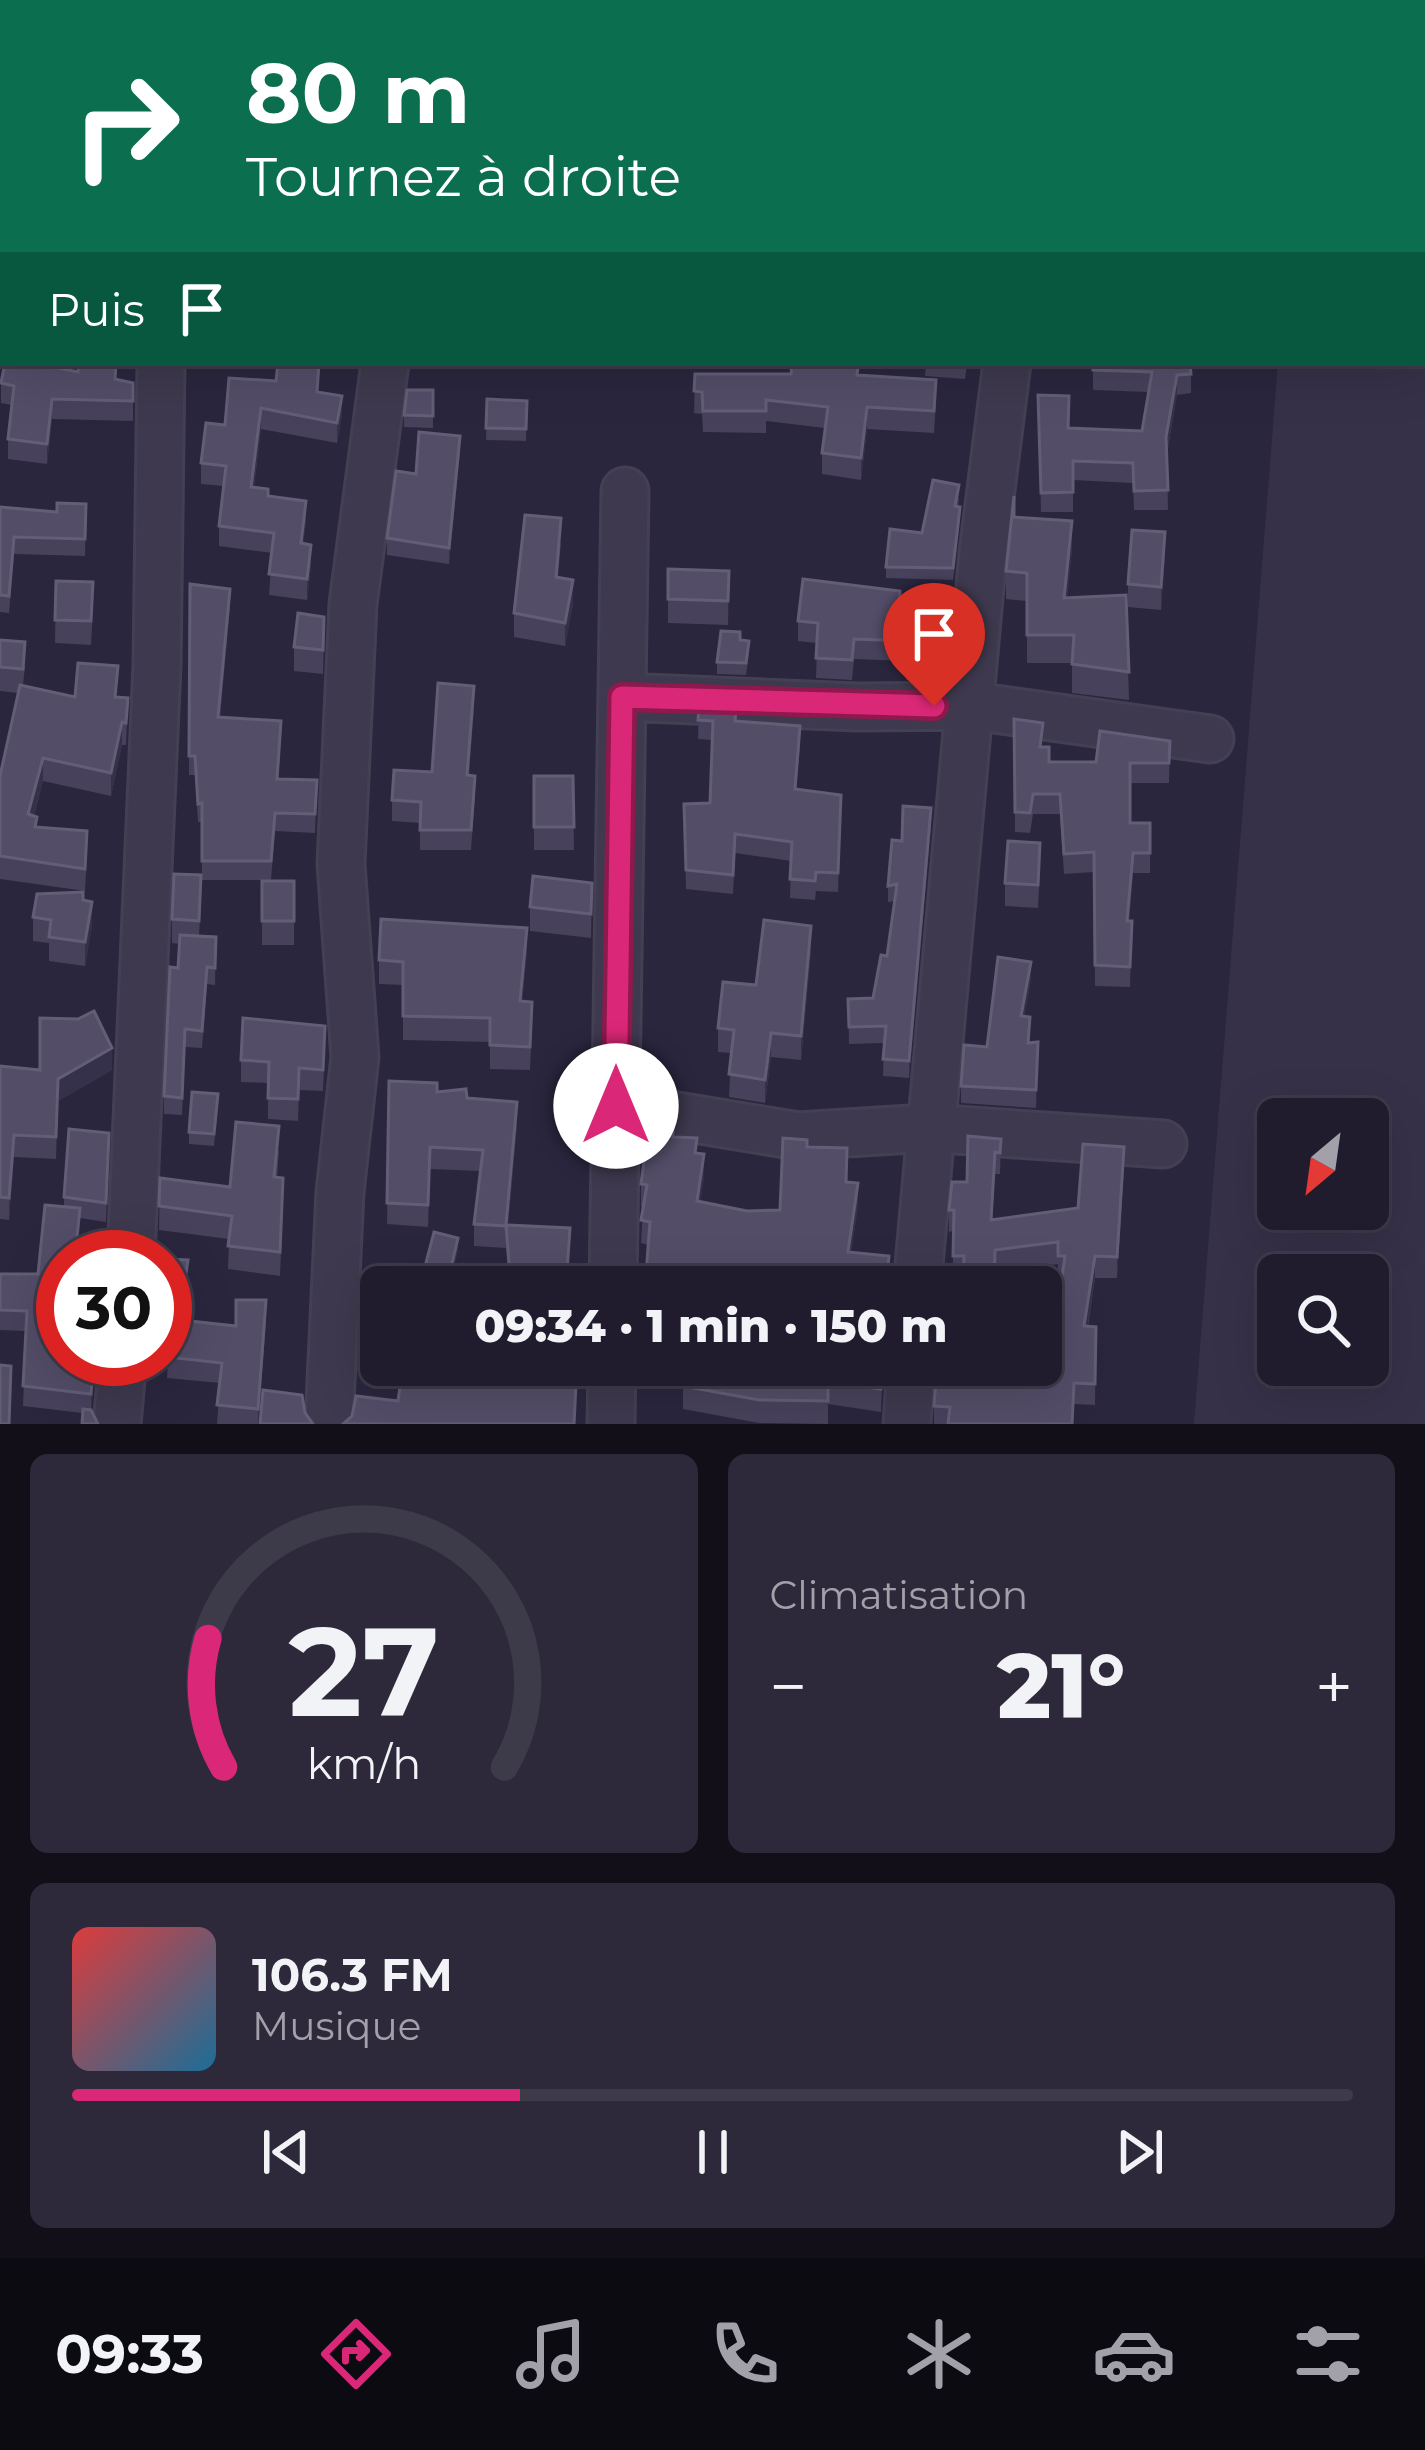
<!DOCTYPE html>
<html lang="fr">
<meta charset="utf-8">
<style>
:root{--surface:#201c2e;--page:#2d293a;--text:#f1f3f6;--muted:#a2a1aa;--line:#3d3a4a;--accent:#db2777}
body{margin:0;font-family:Montserrat,sans-serif;background:var(--page);color:var(--text);height:100vh;display:flex;flex-direction:column;font-size:45px;white-space:nowrap}
*{box-sizing:border-box;margin:0}
p{font-size:39px;color:var(--muted)}
.icon{flex:none;width:66px;height:66px;fill:none;stroke:currentColor;stroke-width:2;stroke-linecap:round;stroke-linejoin:round}
.map{position:relative;height:1424px;overflow:hidden}
.details{display:flex;flex-direction:column;gap:30px;padding:30px;background:#120f19;flex:1}
.details>*{flex:none}
.banner{position:absolute;left:0px;top:0px;width:1425px;height:366px;box-shadow:0 12px 48px #0002,0 0 0 3px var(--line);background:#0b6e4f;color:#fff;overflow:hidden}
.needle{width:78px;rotate:209deg}
.controls{position:absolute;left:1257px;top:1098px;display:grid;gap:24px}
.controls a{display:grid;place-items:center;width:132px;height:132px;border-radius:18px;background:var(--surface);box-shadow:0 12px 48px #0002,0 0 0 3px var(--line);font-size:60px}
.speed{position:absolute;left:36px;top:1230px;display:flex;gap:24px;font-size:60px;font-weight:700;text-align:center}
.speed>*{display:grid;place-content:center;width:156px;height:156px;border-radius:50%;background:var(--surface);box-shadow:0 12px 48px #0002,0 0 0 3px var(--line);line-height:1}
.speed .limit{border:18px solid #d22;background:#fff;color:#111}
.pin{position:absolute;display:grid;place-items:center;width:102px;height:102px;color:#fff;margin:-123px -51px;border-radius:50% 50% 50% 0;rotate:-45deg;box-shadow:0 0 12px #0007}
.pin .icon{rotate:45deg}
.me{position:absolute;width:132px;margin:-66px;rotate:0deg;stroke-linejoin:round;filter:drop-shadow(0 0 9px #0008)}
.turn{display:flex;align-items:center;gap:42px;height:252px;padding:0 48px;font-size:54px}
.turn .icon{width:156px;height:156px;stroke-width:2.5}
.turn b{display:block;font-size:84px;line-height:102px}
.then{display:flex;align-items:center;height:114px;padding:0 48px;background:#0003;gap:24px;font-size:45px}
.big{font-size:90px;font-weight:800;line-height:1.1}
.details .tile{flex:1;display:flex;flex-direction:column;justify-content:center;gap:18px;min-width:0;padding:0 42px;border-radius:18px;background:var(--page)}
.details .dial{align-items:center;gap:0}
.dial svg{height:312px;overflow:visible;fill:none;stroke:var(--line);stroke-width:7;stroke-linecap:round;text-anchor:middle}
.dial text{fill:var(--text);stroke:none}
.song{display:flex;align-items:center;gap:36px}
.cover{width:144px;height:144px;border-radius:18px;background:linear-gradient(135deg,hsl(0 70% 55%),hsl(200 70% 35%))}
.played{height:12px;border-radius:6px;background:linear-gradient(90deg,var(--accent) 35%,var(--line) 35%)}
.keys{display:flex;justify-content:space-around;direction:ltr}
.heat{display:flex;justify-content:space-between;align-items:center;font-size:66px;direction:ltr}
.details .tiles{flex:1;display:grid;gap:30px;grid-template-columns:1fr 1fr}
.tile:last-child{grid-column:span 2}
.trip{position:absolute;left:360px;top:1266px;width:702px;height:120px;border-radius:18px;background:var(--surface);box-shadow:0 12px 48px #0002,0 0 0 3px var(--line);font-weight:800;line-height:120px;text-align:center}
.tab-bar{display:flex;height:192px;justify-content:space-around;align-items:center;background:#0d0b12;color:var(--muted)}
.tab-bar .icon{width:84px;height:84px}
.tab-bar .current{color:var(--accent)}
.tab-bar b{font-size:54px;color:var(--text)}
.map>svg:first-child{display:block}
.airport{fill:#363148;fill-rule:evenodd}
.lines{fill:none;stroke-linecap:round;stroke-linejoin:round}
.minor-casing{stroke:#444054;stroke-width:51}
.minor{stroke:#3e394e;stroke-width:45}
.wall{fill:#47415c}
.shaded-wall{fill:#36314b}
.building{fill:#534d68;stroke:#635e77;stroke-width:3}
.route-casing{stroke:#8e194d;stroke-width:30}
.route{stroke:#db2777;stroke-width:21}
</style>
<div class="map">
<svg width="1425" height="1424" viewBox="0 0 1425 1424">
<rect width="100%" height="100%" fill="#2a263e"/>
<path class="airport" d="M1307,0h118v1424h-231l84,-1061h144v-360zM1278,1119h90v90h-90zM1278,1275h90v90h-90z"/>
<g class="lines">
<defs>
<path id="minor" d="M1037,0v3
M173,3v-3
M402,3v-3
M622,697l235,10 116,-1 237,33
M616,1106l182,30 130,-8 235,16
M131,1257l26,-592 4,-302
M613,1287l12,-796
M917,1287l66,-734 24,-190
M117,1424l6,-65
M329,1424l11,-232 15,-135 -14,-193 12,-260 32,-241
M611,1424l1,-59
M907,1424l4,-59"/>
</defs>
<use href="#minor" class="minor-casing"/>
<use href="#minor" class="minor"/>
</g>
<path class="wall" d="M98,0h45l-1,3h-44z
M796,0h30v3h-30z
M870,0h125v3h-125z
M1124,0h70v3z
M3,191v113l-3,-1v-106z
M926,363h41l-2,16 -40,-3z
M1093,363l98,11v19l-14,2 -10,59 1,56h-34l-1,-27 -60,-3v32h-32l-3,-117 31,33 73,3 6,-39 -55,-2z
M839,365l19,10 78,26 -2,32 -67,-4 -6,51 -39,-6v-21l3,-25 -59,-7v12l-63,-1 -1,-18 -8,-1 1,-39h96z
M116,379l17,4v38l-81,-2 -5,45 -39,-5v-20l4,-34 -11,-2v-20z
M276,381l42,11 24,24 -5,27 -76,-14 -7,58 52,34 -3,23 8,21 -4,35 -38,-5 3,-42 -53,-7v-20l5,-40 -23,-2v-21l24,-38z
M433,390v38l-29,-1v-12z
M487,399l40,2 -1,40 -40,-1z
M460,452l-11,112 -62,-9v-17z
M959,497l-1,9 2,13 -7,61 -67,-2v-11z
M86,504l-1,52 -71,-2 -5,59 -9,-1v-105l57,5z
M1014,517l58,32 -5,49 59,-3 3,105 -57,-7v-30h-45v-62l-21,-2v-28z
M561,542l-3,35 15,27 -8,42 -51,-9v-24z
M1165,556l-4,54 -33,-3v-23z
M668,569l61,2 -1,54 -60,-2z
M56,581l37,25 -2,39 -36,-2z
M190,584l40,23 -10,110 61,22 -3,40 39,1 -2,53 -40,-2 -4,49h-69v-58h-4l-3,-47h-6z
M900,612l48,24 -3,43 -39,1v-19l-52,-2 -2,21 -36,-2 1,-35 -19,-2v-20z
M0,640l25,26 -2,19 52,12 53,1 -2,47h-4l-11,51 -68,-15 -9,35 3,11 50,26 -2,38 -85,-12v-103l18,-83 -18,-2z
M324,640l-1,34 -29,-3v-24z
M749,653l-3,22 -29,-1v-12z
M474,707l-5,68 6,21 -4,54h-51v-27l-28,-2v-21l40,-28z
M699,708l101,37 -4,45 45,5 -3,97 -22,-1 -1,9 -25,-2 1,-37 -56,-8 -2,41 -47,-5 -2,-85 26,-1 2,-63 -14,-1z
M1014,719l28,28 7,15h47l74,-21 -1,42h-39v40l20,30v20h-17l-4,48h3l-2,66 -35,-1 -1,-114 -30,2 -4,-60h-27l-3,19 -15,-1z
M534,776h39l1,74h-40z
M931,825l-22,253 -26,-2 1,-33 -35,1 -1,-45 25,-1 14,-42 8,-55 -7,1v-16l14,-45z
M1040,867l-2,41 -33,-2v-23z
M262,881h32v64h-32z
M592,883l-1,55 -61,-7v-24z
M201,899l-2,37 17,1 -1,48 -8,-1 -5,64 -17,-1 -3,68 -18,-1v-18l16,-152 -8,-1v-24z
M83,900l9,25 -7,41 -36,-5v-18l-16,-2v-24z
M811,950l-10,110 -30,-3 -6,46 -36,-6 2,-44 -13,-1v-24l38,-43z
M527,952l-5,49 10,24 -2,45 -40,-1v-27l-87,-2v-55l-24,-1v-24z
M1031,980l-7,36 6,26h8l-2,66 -75,-5v-17z
M325,1048l-2,43 -24,-1 -1,31 -30,-2v-36l-27,-1v-22z
M0,1066l40,4h72l-54,31 -2,58 -42,-2 -5,63 -9,-1z
M389,1081l78,17 50,26 -9,101 61,47 13,15h-73l-3,-39 -32,-2v-22l6,-53 -50,-2 -2,58 -41,-3z
M218,1106l-4,40 -25,-2v-12z
M642,1115l55,38 7,24 -4,25 47,9 33,-1 27,-63 39,35 12,24 -7,46 37,35h-243l3,-42 -7,-2 2,-36h-2v-23l3,-23 -2,-1z
M109,1133l-3,89 -26,-4 -17,141h33l-5,51 -9,3 -59,-7 3,-75 -26,-1v-56h38l26,-67v-10z
M1001,1139l-1,35h-5l-3,45 86,-11 46,-40 -7,110h-22l-7,49h8l-1,78 -21,-1 -1,20h-139v-18l121,-80 7,-49h-4v-13l-94,13h-11v-46l-4,1v-22l18,-28z
M279,1150l-2,28 6,24 -3,74 -52,-7 1,-30 -70,-9 1,-52 70,9z
M458,1250l-9,37h-28v-5z
M165,1259l23,25 -5,36 53,6 30,-5 -8,103h-41l3,-41 -53,-5 3,-49 -5,-1z
M381,1298v64l-22,-1v-24z
M883,1365l-2,47 -53,-8v20l-69,-1 -76,-14v-23z"/>
<path class="shaded-wall" d="M1177,375v20l-11,62v-20z
M342,396v20l-5,27v-20z
M52,399v20l-5,45v-20z
M867,407v22l-6,51v-22z
M261,408v21l-10,78v-20z
M460,436v16l-11,112v-16z
M306,501v20l-5,43v-21z
M1072,521v28l-8,78v-29z
M1165,532v24l-4,54v-23z
M311,545v20l-4,35v-21z
M573,580v24l-8,42v-23z
M230,589v18l-12,128v-18z
M474,686v21l-7,89v-21z
M122,722v23l-11,51v-23z
M43,758v23l-15,56v-23z
M931,808v17l-22,253v-17z
M1133,853v20l-6,68v-20z
M92,902v23l-7,41v-24z
M811,926v24l-10,110v-24z
M527,928v24l-7,73v-24z
M1031,962v18l-10,54v-18z
M771,1033v24l-6,46v-23z
M112,1048v22l-54,31 -2,58 2,-80z
M517,1102v22l-10,114 -1,-11z
M14,1135v22l-5,63v-22z
M1124,1147v21l-7,110v-21z
M704,1154v23l-7,47v-23z
M858,1183v23l-10,69v-23z
M458,1238v12l-9,37h-2z
M1095,1256v22l-11,70v-22z
M188,1260v24l-7,47v-24z
M266,1300v21l-8,103v-15z
M94,1359h2l-5,55v-20z"/>
<path class="building" d="M192,0h33v3h-34z
M465,0h28l-1,3h-28z
M870,0h79l1,3h-80z
M1164,0h29v3h-28z
M2,190l1,1v32l-3,-1v-25z
M3,224v59l-3,-1v-47z
M5,363h30l43,9 1,-9 37,1 -1,15 18,4v18l-81,-2 -5,45 -39,-5 6,-53 -13,-3z
M278,363h41l-2,29 25,4 -5,27 -76,-15 -10,79 17,2v7l38,5 -5,42 10,2 -4,34 -38,-5 5,-41 -55,-7 7,-60 -25,-3 5,-40 19,2 4,-47 47,3z
M792,363h45v2l21,2 -1,8 79,5 -2,31 -67,-4 -6,51 -39,-5 6,-46 -62,-7v11h-63l-1,-19 -8,-1 1,-17h96z
M926,363h40l-1,4z
M1093,363h97l1,11 -14,1 -11,62 2,53 -34,1 -1,-28 -60,-2v31l-32,1 -3,-98 31,1 -1,32 74,3 10,-59 -59,-2z
M407,390h26v26l-29,-1z
M487,399l40,2 -1,28 -40,-1z
M419,432l41,4 -11,112 -62,-10 9,-67 20,3z
M933,480l26,5 -4,21 5,1 -7,61 -67,-1 4,-38 32,4z
M1014,496v21l58,4 -8,77 62,-3 3,77 -57,-8 2,-29h-47v-62l-21,-2z
M57,503l29,1 -1,35 -71,-2 -5,59 -9,-1v-88l57,5z
M525,515l36,3 -5,59 17,3 -8,43 -51,-10z
M1132,530l33,2 -4,55 -33,-3z
M668,569l61,2 -1,30 -60,-2z
M803,579l97,12 -1,21 49,4 -3,43 -39,1 2,-19 -54,-2 -2,21 -36,-2 2,-35 -20,-2z
M56,581l37,1 -2,39 -36,-1z
M190,584l40,5 -12,128 63,4 -4,58 40,1 -2,34 -40,-1 -4,48h-69v-58l-4,1 -3,-48h-6z
M298,613l26,4 -1,33 -29,-3z
M721,631l19,1v8l9,1 -3,22 -29,-1z
M0,640l25,2 -2,27 -23,-2z
M78,663l40,3 -3,31 13,1 -2,25 -4,-1 -11,51 -68,-15 -15,56 9,3 -2,10 52,4 -2,38 -85,-13v-80l20,-91 55,12z
M438,683l36,3 -7,89 8,1 -4,54h-51l1,-28 -29,-2 2,-30 38,2z
M699,708l37,2 -1,11 65,5 -5,63 46,6 -3,78 -22,-1 -1,9 -25,-2 2,-37 -57,-8 -2,41 -47,-5 -2,-66 26,-1 3,-82 -15,-1z
M1014,719l29,4 -3,24h9v15h47l4,-31 70,10 -1,22h-39v60h20v30h-17l-6,68h5l-2,46 -35,-2 -1,-113 -30,2 -4,-60h-27l-3,19 -15,-1z
M534,776h39l1,51h-40z
M903,806l28,2 -22,253 -26,-2 3,-33 -37,1 -1,-28 25,-1 8,-43 6,1 10,-72 -9,2 4,-46 10,1z
M1008,841l32,2 -2,42 -33,-2z
M174,874l27,1 -2,46 -27,-2z
M533,876l59,7 -1,31 -61,-7z
M262,881h32v40h-32z
M83,892v8l9,2 -7,40 -36,-5 2,-17 -18,-3 4,-23z
M381,919l146,9 -7,73 12,1 -2,45 -40,-2v-27l-87,-2v-54l-24,-2z
M764,920l47,6 -10,110 -30,-3 -6,47 -36,-6 5,-44 -16,-2 5,-46 33,3z
M180,935l36,2 -1,31 -8,-1 -5,64 -17,-2 -3,69 -18,-2 6,-129 8,1z
M998,957l33,5 -10,54 9,1 -2,26 10,-1 -2,48 -75,-4 3,-41 23,2z
M94,1011l18,37 -54,31 -2,58 -42,-2 -5,63 -9,-1v-131l40,4v-52l38,1z
M243,1018l82,8 -2,44 -24,-2 -1,31 -30,-1 1,-36 -28,-2z
M389,1081l48,2v9l29,-3 1,9 50,4 -11,123 64,3 -3,44 15,1 -1,14h-70l-5,-61 -32,-2 9,-74 -53,-3 -2,58 -41,-2z
M192,1092l26,2 -4,40 -25,-2z
M642,1115l31,5v17l24,1 -2,15 9,1 -7,47 50,10 33,-1 3,-72 24,2v7l40,1 -1,34 12,1 -10,69 41,4 -3,31 -57,-2v2h-184l5,-65 -9,-2 6,-35 -6,-1 6,-46h-5z
M236,1122l43,4 -5,51 9,1 -3,74 -52,-6 4,-30 -73,-10 1,-28 70,9z
M69,1129l40,4 -3,70 -42,-6z
M968,1136l33,3 -1,14 -5,-1 -4,68 87,-12 5,-64 41,3 -7,110 -22,-1 -11,70 12,1 -1,57 -21,-1 -2,41h-124l2,-17 -16,-1 3,-41h104v-39h14l10,-70h-7v-14l-63,8 -1,37h-31l1,-31h-11l1,-46h-5l3,-28h15z
M45,1205l35,3 -5,49h-12v102h31l-3,35 -68,-8 4,-75 -27,-1v-36h38z
M434,1232l24,6 -11,47 -26,-3z
M165,1259l23,1 -7,47 -16,-2z
M361,1298h20v41l-22,-2z
M236,1300h30l-8,109 -41,-4 5,-42 -55,-6 4,-38 65,7z
M0,1365l11,1 -2,58h-9z
M403,1365l55,8 1,-8h118l-3,59h-231l9,-8 4,-20 42,5z
M686,1365h196l-1,24 -53,-7v19l-69,-1 -76,-14z
M263,1390l39,5 3,18 8,11h-53z
M83,1409l8,1 7,14h-16z"/>
<g class="lines">
<defs>
<path id="route" d="M616,1106l6,-409 312,9"/>
</defs>
<use href="#route" class="route-casing"/>
<use href="#route" class="route"/>
</g>
</svg>
<div class="controls">
<a><svg class="needle" viewBox="-14 -14 28 28"><path d="M0-13l5 13h-10z" fill="#e53935"/><path d="M0 13l5-13h-10z" fill="#a2a1aa"/></svg></a>
<a><svg class="icon" aria-label="search" viewBox="0 0 24 24"><circle cx="10" cy="10" r="6"/><path d="M15 15l6 6"/></svg></a>
</div>
<div class="speed"><div class="limit">30</div></div>
<div class="pin" style="left:934px;top:706px;background:#d93025"><svg class="icon" aria-label="arrive" viewBox="0 0 24 24"><path d="M6 21V4h12l-3 4 3 4H6"/></svg></div>
<svg class="me" style="left:616px;top:1106px" viewBox="-20 -20 40 40"><circle r="19" fill="#fff"/><path d="M0-13L10 11 0 6-10 11z" fill="#db2777"/></svg>
<div class="trip">09:34 · 1 min · 150 m</div>
<div class="banner">
<div class="turn"><svg class="icon" aria-label="right" viewBox="0 0 24 24"><path d="M7 20v-9h11M14 6l5 5-5 5"/></svg><div><b>80 m</b>Tournez à droite</div></div>
<div class="then">Puis<svg class="icon" aria-label="arrive" viewBox="0 0 24 24"><path d="M6 21V4h12l-3 4 3 4H6"/></svg></div>
</div>
</div>
<section class="details">
<div class="tiles">
<div class="tile dial"><svg viewBox="0 0 100 80">
<path d="M14 69A42 42 0 1 1 86 69"/>
<path d="M14 69A42 42 0 0 1 10 36" stroke="#db2777"/>
<text x="50" y="56" font-size="32" font-weight="700">27</text>
<text x="50" y="72" font-size="11">km/h</text>
</svg></div>
<div class="tile"><p>Climatisation</p>
<div class="heat"><a>−</a><b class="big">21°</b><a>+</a></div>
</div>
<div class="tile">
<div class="song"><i class="cover"></i><div><b>106.3 FM</b><p>Musique</p></div></div>
<div class="played"></div>
<div class="keys"><svg class="icon" aria-label="previous" viewBox="0 0 24 24"><path d="M18 5L8 12l10 7zM5 5v14"/></svg><svg class="icon" aria-label="pause" viewBox="0 0 24 24"><path d="M8 5v14M16 5v14"/></svg><svg class="icon" aria-label="next" viewBox="0 0 24 24"><path d="M6 5l10 7-10 7zM19 5v14"/></svg></div>
</div>
</div>
</section>
<nav class="tab-bar">
<b>09:33</b>
<svg class="icon current" aria-label="directions" viewBox="0 0 24 24"><path d="M12 3l9 9-9 9-9-9zM9 14v-3h6M13 9l2 2-2 2"/></svg>
<svg class="icon" aria-label="music" viewBox="0 0 24 24"><path d="M9 18V5l10-2v13"/><circle cx="6" cy="18" r="3"/><circle cx="16" cy="16" r="3"/></svg>
<svg class="icon" aria-label="phone" viewBox="0 0 24 24"><path d="M5 4h4l2 5-3 2q2 4 5 5l2-3 5 2v4C11 20 4 13 5 4z"/></svg>
<svg class="icon" aria-label="climate" viewBox="0 0 24 24"><path d="M12 3v18M4 7l16 10M4 17L20 7"/></svg>
<svg class="icon" aria-label="car" viewBox="0 0 24 24"><path d="M5 17H2v-5l4-1 3-4h7l3 4 3 1v5h-3M9 17h6M6 11h13"/><circle cx="7" cy="17" r="2"/><circle cx="17" cy="17" r="2"/></svg>
<svg class="icon" aria-label="filters" viewBox="0 0 24 24"><path d="M4 7h16M4 17h16"/><circle cx="9" cy="7" r="2"/><circle cx="15" cy="17" r="2"/></svg>
</nav>
